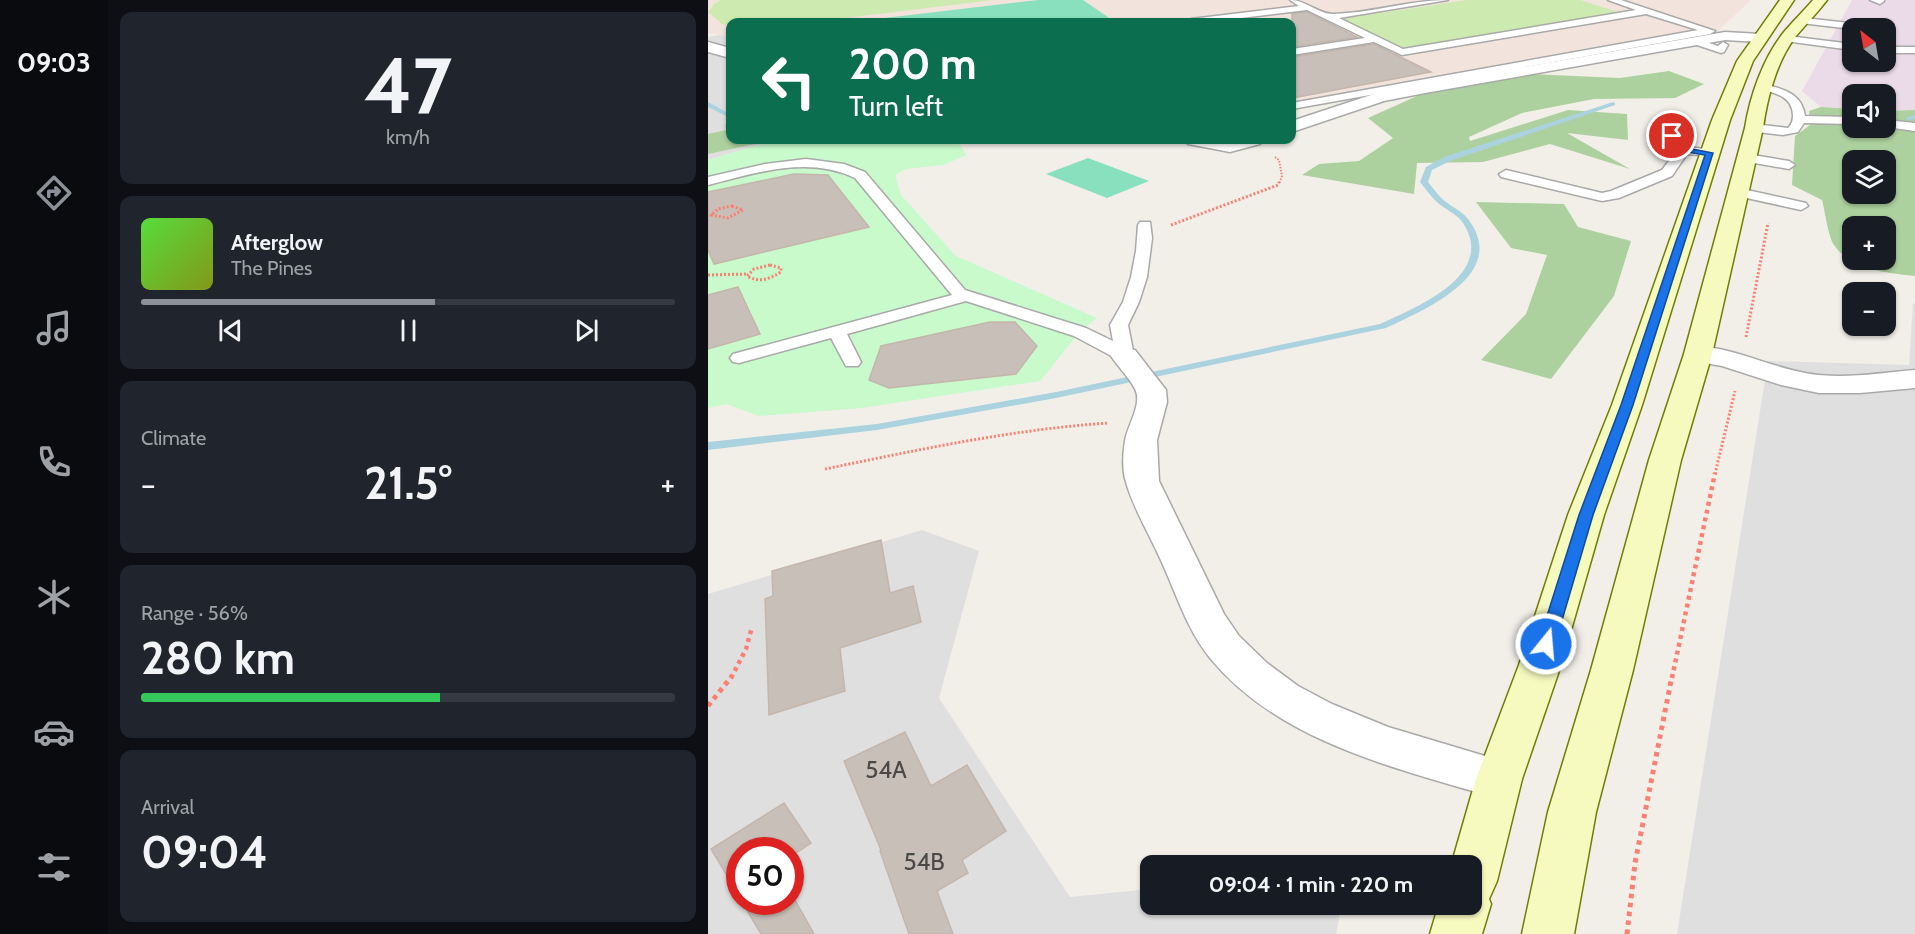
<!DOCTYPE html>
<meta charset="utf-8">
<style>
:root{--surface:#171b24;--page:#20242c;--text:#f1f3f6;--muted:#9ea1a6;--line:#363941;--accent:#8c9099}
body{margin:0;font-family:Cabin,sans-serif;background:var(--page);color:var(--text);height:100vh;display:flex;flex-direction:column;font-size:22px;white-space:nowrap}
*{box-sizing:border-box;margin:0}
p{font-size:20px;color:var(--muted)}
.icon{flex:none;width:33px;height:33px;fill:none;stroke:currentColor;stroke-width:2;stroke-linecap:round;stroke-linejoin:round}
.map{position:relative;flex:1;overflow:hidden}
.details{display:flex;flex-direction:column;gap:12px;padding:12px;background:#0d0f14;width:600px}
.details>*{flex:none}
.guide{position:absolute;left:18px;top:18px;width:570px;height:126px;border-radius:12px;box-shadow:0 2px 4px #0004;background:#0b6e4f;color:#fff;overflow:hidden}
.needle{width:39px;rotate:329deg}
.fabs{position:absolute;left:1134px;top:18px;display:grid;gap:12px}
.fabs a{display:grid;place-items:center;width:54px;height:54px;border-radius:12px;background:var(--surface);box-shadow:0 2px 4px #0004;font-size:30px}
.speed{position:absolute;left:18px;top:837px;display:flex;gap:12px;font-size:30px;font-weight:700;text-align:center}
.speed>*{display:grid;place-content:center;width:78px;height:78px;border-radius:50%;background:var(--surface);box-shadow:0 2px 4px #0004;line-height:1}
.speed .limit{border:9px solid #d22;background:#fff;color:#111}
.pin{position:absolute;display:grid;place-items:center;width:51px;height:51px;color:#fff;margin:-26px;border:3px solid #fff;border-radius:50%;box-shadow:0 2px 6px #0007}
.me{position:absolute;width:66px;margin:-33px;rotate:17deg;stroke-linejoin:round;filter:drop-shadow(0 0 4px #0008)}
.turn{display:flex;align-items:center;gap:21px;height:126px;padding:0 24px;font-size:27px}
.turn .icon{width:78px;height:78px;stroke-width:2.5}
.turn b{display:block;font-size:42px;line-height:51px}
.big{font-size:45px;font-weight:700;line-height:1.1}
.details .tile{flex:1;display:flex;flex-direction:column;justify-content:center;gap:9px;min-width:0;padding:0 21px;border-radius:12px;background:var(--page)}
.details .dial{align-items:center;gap:0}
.dial b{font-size:78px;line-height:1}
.song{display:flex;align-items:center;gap:18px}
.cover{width:72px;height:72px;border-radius:9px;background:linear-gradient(135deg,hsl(110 70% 55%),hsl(70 70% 35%))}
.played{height:6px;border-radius:3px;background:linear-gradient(90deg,var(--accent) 55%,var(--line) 55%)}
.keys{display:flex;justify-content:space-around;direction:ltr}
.heat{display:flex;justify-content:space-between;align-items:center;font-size:33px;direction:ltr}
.charge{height:9px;border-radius:4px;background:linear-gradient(90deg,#34c759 56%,var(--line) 0)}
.trip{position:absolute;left:432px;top:855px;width:342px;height:60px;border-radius:12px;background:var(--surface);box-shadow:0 2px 4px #0004;font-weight:700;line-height:60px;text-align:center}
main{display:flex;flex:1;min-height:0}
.tab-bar{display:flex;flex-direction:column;width:108px;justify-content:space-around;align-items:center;background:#090b0e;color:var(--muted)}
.tab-bar .icon{width:42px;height:42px}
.tab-bar .on{color:var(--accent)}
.tab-bar b{font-size:27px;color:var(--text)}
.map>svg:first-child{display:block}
.residential{fill:#e0dfdf;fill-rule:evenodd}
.industrial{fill:#ebdbe8;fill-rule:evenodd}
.military{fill:#f3e3dd}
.grass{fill:#cdebb0}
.forest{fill:#add19e;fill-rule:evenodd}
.park{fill:#c8facc}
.pitch{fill:#88e0be}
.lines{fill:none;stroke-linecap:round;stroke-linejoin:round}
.stream{fill:#aad3df;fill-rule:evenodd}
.building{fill:#c7bfb8;stroke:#c4b6ab;stroke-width:1.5}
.service-casing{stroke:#a9a9a9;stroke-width:3}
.minor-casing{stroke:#a9a9a9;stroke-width:3}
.secondary-casing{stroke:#707d05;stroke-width:3}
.path-far3{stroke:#fa8072;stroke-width:2;stroke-dasharray:1.5 1.5;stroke-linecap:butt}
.path-far2{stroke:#fa8072;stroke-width:3;stroke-dasharray:2 2;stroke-linecap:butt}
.path-far1{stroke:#fa8072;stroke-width:4.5;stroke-dasharray:4 4;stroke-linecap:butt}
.path{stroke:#fa8072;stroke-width:5;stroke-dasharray:4.5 4.5;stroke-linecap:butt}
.service{fill:#fff;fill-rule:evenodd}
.minor{fill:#fff;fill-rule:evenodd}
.secondary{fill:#f7fabf;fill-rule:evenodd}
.route{fill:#1a73e8;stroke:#114b97;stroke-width:1.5}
.labels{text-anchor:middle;stroke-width:4.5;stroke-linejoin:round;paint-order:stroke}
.near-number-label{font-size:24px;fill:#4b4948}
</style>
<main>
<nav class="tab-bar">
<b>09:03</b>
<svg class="icon on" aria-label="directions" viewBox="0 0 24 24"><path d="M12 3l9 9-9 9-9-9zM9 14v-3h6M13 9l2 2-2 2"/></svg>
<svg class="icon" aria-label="music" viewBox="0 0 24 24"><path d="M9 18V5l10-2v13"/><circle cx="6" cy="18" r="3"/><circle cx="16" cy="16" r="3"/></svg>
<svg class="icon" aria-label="phone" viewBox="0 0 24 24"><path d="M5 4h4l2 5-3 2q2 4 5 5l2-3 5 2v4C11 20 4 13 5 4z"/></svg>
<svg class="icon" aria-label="climate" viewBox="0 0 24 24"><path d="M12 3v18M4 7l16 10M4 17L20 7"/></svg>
<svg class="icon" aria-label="car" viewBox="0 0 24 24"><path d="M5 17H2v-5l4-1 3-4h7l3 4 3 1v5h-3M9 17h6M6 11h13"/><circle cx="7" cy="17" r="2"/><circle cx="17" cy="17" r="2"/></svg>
<svg class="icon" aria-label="filters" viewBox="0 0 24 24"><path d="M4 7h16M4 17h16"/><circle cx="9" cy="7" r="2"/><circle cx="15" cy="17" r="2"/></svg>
</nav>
<section class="details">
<div class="tile dial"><b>47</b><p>km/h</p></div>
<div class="tile">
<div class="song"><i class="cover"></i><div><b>Afterglow</b><p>The Pines</p></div></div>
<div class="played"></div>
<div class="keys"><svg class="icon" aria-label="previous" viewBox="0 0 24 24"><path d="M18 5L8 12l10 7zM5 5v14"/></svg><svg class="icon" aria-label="pause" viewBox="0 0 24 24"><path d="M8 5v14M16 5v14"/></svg><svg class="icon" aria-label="next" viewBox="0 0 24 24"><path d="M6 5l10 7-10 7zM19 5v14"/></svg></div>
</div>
<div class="tile"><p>Climate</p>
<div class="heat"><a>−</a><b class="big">21.5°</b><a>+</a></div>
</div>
<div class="tile"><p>Range · 56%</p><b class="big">280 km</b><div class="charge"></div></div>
<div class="tile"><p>Arrival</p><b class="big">09:04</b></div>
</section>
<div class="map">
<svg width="1207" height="934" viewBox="0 0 1207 934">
<rect width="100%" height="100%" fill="#f2efe9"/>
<path class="residential" d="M15,34l7,2v104h45l-67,20v-123z
M1207,303v631h-238l91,-573 141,4 4,-61z
M214,530l57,21 -40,147 131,199 80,-8v15l192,1 -6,29h-628v-340zM32,850h50v52h-50z"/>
<path class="industrial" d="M1144,0h63v110l-29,1v-17h-34v15l-31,-2 -19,-16zM1144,28h34v34h-34z"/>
<path class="military" d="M0,0h1043l-33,31 -426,79v-88h-562v15l-22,-4z"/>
<path class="grass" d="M13,0h273l-182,22h-82v4l-8,-2 -14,-12 6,-8z
M759,0h113l41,13 -215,36 -65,-30z"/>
<path class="forest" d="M961,71l35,13 -29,14 -81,1 -72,14 -53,24 1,4 98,-31 59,4 1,26 -61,-7 63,36 -80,-25 -67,18 -66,1 -3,31 -112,-19 17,-11 40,-3 34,-23 -25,-20 49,-22 10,-7 102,-15 91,4z
M1113,107l31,2v19h34v-17l29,-1v166c-27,-3 -64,-6 -81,-31 -6,-9 -9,-34 -12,-45l-30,-15 3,-49 15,-11 -1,-14zM1144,160h34v34h-34zM1144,226h34v34h-34z
M22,123v17h44l-66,14v-20l18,-4 -1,-5z
M768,202l88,2 14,23 53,14 -17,55 -63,83 -70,-19 45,-46 21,-59 -36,-7z"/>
<path class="park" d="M67,140h181l11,15 -24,10 -37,4 -11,6 6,20 55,61 141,62 -17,14 -40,49 -178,27 -104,8 -31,-12 -19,4v-248z"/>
<path class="pitch" d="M330,0h45l32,22h-264z
M380,158l61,23 -42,17 -61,-24z"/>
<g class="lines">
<path class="stream" d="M0,102l22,12v4l-22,-11z
M905,102l2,1v2l-165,56 -18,9 -4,12c6,7 11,15 18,20 8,6 17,10 22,17 42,55 -42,90 -82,109l-330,70 -179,32 -169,20v-8l169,-18 179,-32 324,-68c37,-17 117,-49 83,-101 -6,-9 -17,-13 -25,-20 -7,-6 -12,-14 -18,-21l6,-15 18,-10z
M1207,115v4l-7,1 -3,-2z"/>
</g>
<path class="building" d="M599,12l50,25 -65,10v-33z
M666,44l57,28 -139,26v-41z
M86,174l34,1 41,52 -155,37 -6,-14v-58z
M30,287l22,47 -52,15v-54z
M282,322h25l22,24 -21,28 -127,14 -20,-8 12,-34z
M173,540l9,53 23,-7 8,36 -81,26 5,43 -76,24 -4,-116 8,-3 -1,-25z
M197,732l26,54 36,-21 39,66 -44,29 6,13 -31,18 16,43h-44l-29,-83 1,-1 -37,-89z
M76,803l27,40 -21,14v-7h-50v47l-29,-48z
M82,891l24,43h-53l-19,-32h48z"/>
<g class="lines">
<defs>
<path id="service" d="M582,0c16,0 28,14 43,14 39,-1 76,-14 115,-14l-109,18 64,31 233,-39 -28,-10h13l94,31 -5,3 -418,75v-6l406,-73 -52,-16 -244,41 -28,-13 -82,13v-6l73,-11 -58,-28 -99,12h-22l5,-3 108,-13z
M1162,0h14v1l-4,3z
M1096,18l63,7 5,3 -20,1 -51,-6 -1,-2z
M1080,36l64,8v6l-67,-9v-4z
M986,38l24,8 5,-4 5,3 -4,7 -3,1 -30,-10v-4z
M1178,47h29v6h-29z
M1056,84c19,5 38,9 41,32l47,1v7l-48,-1 -6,9 -15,3 -33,-4 -2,-3 6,-4 34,4c4,-4 5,-7 5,-13 -1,-19 -18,-22 -33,-26v-4z
M970,115l6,3 -6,18 10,11 25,3 2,3 -2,3 -26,-2 -15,22 -53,22 -17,3 -101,-24 -2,-3 7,-4 96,23 9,-2 51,-21 15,-20 -11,-14 6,-18z
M1178,120l29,3v8l-29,-4z
M1039,154l42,7 6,4 -6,4 -46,-8 -2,-3 2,-3z
M98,159l38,5 21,8 100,118 121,38 27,13 -3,-16 13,-23 8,-25 5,-26 2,-26 2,-3h10l2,16 -5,39 -8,25 -11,23 6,31 -3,4h-12l-45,-24 -108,-35 -119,33 14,28 -3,4h-12l-15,-28 -92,25 -6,-1 -3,-4 3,-4 219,-59 -97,-117c-47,-23 -99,-5 -147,7v-8l57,-13z
M1030,188l68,15 2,3 -7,4 -68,-15 -2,-3z"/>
<path id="minor" d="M1017,32l35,2 7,4 -7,4 -35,-2 -300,53 -41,8 -92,31v-11l88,-29z
M0,42l22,6v10l-22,-6z
M477,140h78l-3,4 -30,8 -42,-8z
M990,346c38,3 70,20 107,27 36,7 74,0 110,-3v18l-55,5h-41l-38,-8 -59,-19 -34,-6 -4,-6 4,-6z
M417,348l10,2 31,40 1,12 -10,38 2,41 65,133 15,22 28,27 31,23 34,18 56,23 127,38 7,14 -7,14 -16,6c-101,-31 -218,-55 -289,-141 -22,-27 -33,-62 -47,-93 -11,-26 -30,-57 -37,-83 -4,-12 -3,-29 -1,-41 2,-15 18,-37 10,-52 -6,-12 -17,-22 -24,-33l4,-6z"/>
<path id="secondary" d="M1072,0h14l-41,61 -23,59 -88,285 -38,110 -43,150 -39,114 -25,102 -8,18 2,5 -9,30h-52l9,-30h33v-38h-21l25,-87 43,-114 49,-150 44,-110 100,-285 25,-59z
M1105,0h14c-10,13 -21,24 -31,36 -19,24 -29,62 -33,92l-51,226 -31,106 -48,210 -37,142 -22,122h-52l26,-122 43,-142 58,-210 35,-106 61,-226c5,-32 18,-70 39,-96 9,-11 20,-21 29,-32z"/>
</defs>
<use href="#service" class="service-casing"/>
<use href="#minor" class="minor-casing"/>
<use href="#secondary" class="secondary-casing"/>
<path class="path-far3" d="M567,157l4,3 3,16 -3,8"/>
<path class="path-far2" d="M24,206l11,4 -15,8 -17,-3 7,-6z
M463,225l107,-40 1,-3
M62,265l11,3v4c-11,7 -22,11 -34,4l7,-7z
M0,275l40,-1
M1038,337l22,-114
M117,469c92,-19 190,-40 284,-46
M1007,474l20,-83"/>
<path class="path-far1" d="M23,678l15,-29 6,-22
M964,678l43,-205"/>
<path class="path" d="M0,706l24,-30
M919,934l8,-71 37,-187"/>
<use href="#service" class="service"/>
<use href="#minor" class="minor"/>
<use href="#secondary" class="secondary"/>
</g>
<path class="route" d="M961,135h6l12,13 26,5 -80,252 -40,110 -38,129 -3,4 -6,2 -5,-2 -3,-4 41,-129 42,-110 84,-250 -24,-4 -12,-13z"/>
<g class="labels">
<g class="near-number-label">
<text x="178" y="778">54A</text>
<text x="216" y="870">54B</text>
</g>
</g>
</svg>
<div class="fabs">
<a><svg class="needle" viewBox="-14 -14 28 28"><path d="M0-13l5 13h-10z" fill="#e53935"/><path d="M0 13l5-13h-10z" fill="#9ea1a6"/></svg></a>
<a><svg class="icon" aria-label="sound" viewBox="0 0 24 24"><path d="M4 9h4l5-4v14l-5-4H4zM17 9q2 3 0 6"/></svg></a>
<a><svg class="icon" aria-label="layers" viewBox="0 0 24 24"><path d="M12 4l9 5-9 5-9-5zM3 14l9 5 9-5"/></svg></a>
<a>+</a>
<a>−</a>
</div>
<div class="speed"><div class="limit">50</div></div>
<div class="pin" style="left:964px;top:136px;background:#d93025"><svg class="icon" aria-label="arrive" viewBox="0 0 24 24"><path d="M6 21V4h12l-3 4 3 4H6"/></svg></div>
<svg class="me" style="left:838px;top:644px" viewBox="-20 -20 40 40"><circle r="17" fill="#1a73e8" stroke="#fff" stroke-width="3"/><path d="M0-11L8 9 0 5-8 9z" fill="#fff"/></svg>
<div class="trip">09:04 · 1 min · 220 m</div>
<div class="guide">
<div class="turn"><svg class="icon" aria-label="left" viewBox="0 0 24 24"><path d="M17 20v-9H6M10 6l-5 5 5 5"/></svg><div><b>200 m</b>Turn left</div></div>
</div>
</div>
</main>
